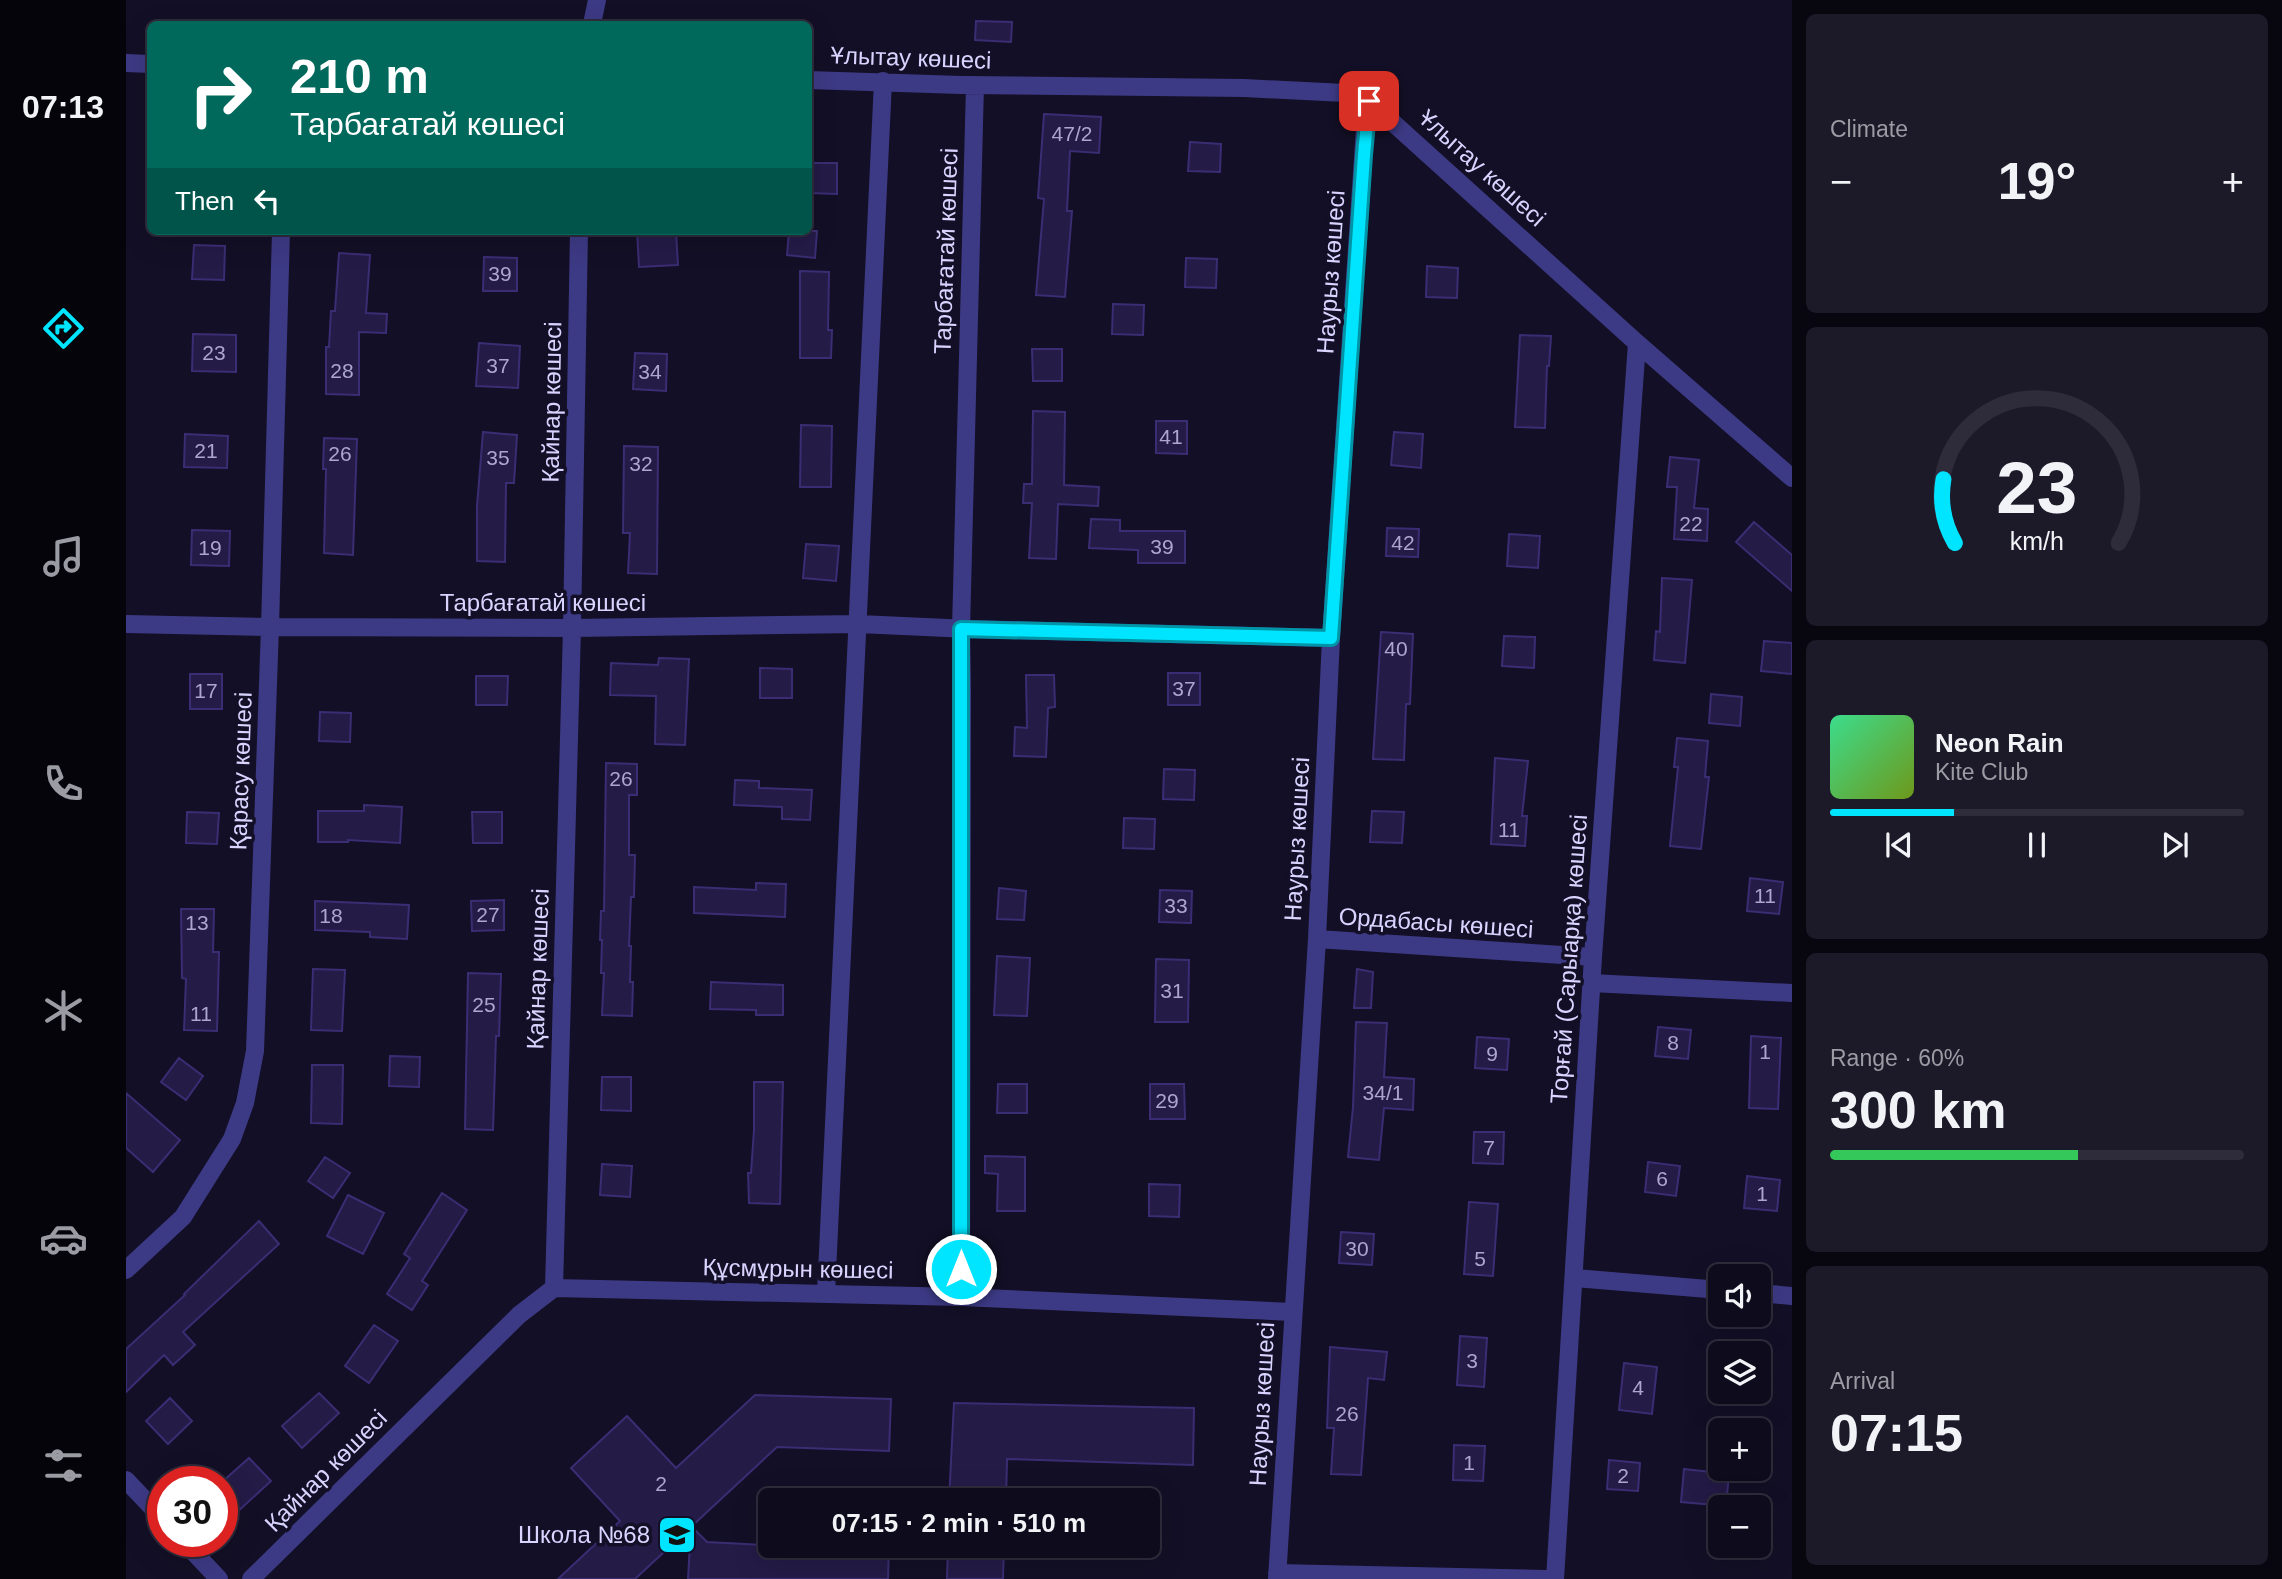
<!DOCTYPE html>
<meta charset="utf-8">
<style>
:root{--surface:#0e0b1c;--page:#1c1929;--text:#f1f3f6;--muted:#9b9ba3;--line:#2e2b3b;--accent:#00e5ff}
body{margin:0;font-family:Arial,sans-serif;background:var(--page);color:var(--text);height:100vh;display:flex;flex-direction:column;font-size:26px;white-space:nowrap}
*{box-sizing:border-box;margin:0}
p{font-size:23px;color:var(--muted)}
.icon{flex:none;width:38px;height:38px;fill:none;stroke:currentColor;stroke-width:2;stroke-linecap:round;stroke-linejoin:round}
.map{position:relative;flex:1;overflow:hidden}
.sheet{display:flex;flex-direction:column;gap:14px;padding:14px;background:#08060f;width:490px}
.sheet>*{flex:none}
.banner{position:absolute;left:21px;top:21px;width:665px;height:214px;border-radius:10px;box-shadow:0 7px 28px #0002,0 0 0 2px var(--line);background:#00695c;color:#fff;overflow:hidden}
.controls{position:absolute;left:1582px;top:1264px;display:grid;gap:14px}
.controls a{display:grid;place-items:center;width:63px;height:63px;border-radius:10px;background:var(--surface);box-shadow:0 7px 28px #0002,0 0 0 2px var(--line);font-size:35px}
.speed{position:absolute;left:21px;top:1466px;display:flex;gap:14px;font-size:35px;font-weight:700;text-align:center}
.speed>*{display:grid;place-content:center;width:91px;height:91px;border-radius:50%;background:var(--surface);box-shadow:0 7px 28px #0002,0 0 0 2px var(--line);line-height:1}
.speed .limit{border:10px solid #d22;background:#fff;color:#111}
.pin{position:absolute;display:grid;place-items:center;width:60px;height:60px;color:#fff;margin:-30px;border-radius:14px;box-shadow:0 4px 10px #0006}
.me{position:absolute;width:77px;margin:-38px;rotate:0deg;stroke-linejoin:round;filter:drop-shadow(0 0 5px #0008)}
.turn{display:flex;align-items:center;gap:24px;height:147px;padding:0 28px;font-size:32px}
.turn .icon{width:91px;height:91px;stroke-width:2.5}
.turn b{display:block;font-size:49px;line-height:60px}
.then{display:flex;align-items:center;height:66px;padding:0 28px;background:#0003;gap:14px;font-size:26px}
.big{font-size:52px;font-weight:700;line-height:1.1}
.sheet .tile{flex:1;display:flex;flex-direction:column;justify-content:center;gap:10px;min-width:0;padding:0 24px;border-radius:10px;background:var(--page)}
.sheet .dial{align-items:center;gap:0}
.dial svg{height:182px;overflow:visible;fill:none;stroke:var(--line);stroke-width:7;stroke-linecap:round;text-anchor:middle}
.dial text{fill:var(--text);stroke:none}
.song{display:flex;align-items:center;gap:21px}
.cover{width:84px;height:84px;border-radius:10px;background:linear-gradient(135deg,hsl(150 70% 55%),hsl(80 70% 35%))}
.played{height:7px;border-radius:4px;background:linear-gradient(90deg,var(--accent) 30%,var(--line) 30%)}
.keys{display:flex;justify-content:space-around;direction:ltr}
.heat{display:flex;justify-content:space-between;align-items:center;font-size:38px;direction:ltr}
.charge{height:10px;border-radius:5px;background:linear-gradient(90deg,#34c759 60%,var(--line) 0)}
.trip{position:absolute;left:632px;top:1488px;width:402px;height:70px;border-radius:10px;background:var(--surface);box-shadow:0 7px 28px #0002,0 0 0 2px var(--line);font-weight:700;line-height:70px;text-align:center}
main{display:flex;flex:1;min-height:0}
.dock{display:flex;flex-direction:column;width:126px;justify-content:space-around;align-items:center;background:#06040b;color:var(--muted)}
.dock .icon{width:49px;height:49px}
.dock .current{color:var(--accent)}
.dock b{font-size:32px;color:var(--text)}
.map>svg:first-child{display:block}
.building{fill:#241b47;stroke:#3b2d73;stroke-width:2}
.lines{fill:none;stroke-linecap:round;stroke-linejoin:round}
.minor{stroke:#3d3a85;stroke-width:18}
.route-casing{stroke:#0095a6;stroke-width:18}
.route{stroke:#00e5ff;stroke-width:12}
.labels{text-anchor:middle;stroke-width:7;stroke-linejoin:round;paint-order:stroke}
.number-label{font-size:21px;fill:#aca6d1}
.street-label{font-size:24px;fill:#d9d4ff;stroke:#130f26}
.poi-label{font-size:24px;fill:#d9d4ff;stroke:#130f26;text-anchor:end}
</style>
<main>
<nav class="dock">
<b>07:13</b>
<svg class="icon current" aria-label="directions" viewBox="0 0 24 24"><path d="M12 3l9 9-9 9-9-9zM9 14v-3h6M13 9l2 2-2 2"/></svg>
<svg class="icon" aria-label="music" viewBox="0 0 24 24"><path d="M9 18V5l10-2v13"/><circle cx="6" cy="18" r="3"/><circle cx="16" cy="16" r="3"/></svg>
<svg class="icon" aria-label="phone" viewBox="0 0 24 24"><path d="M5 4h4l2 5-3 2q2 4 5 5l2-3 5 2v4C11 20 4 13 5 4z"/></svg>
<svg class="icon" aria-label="climate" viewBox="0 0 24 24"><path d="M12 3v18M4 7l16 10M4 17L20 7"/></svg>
<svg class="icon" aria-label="car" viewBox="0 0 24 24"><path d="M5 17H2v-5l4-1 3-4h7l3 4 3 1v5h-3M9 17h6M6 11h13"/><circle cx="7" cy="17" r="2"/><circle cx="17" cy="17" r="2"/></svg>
<svg class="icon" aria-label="filters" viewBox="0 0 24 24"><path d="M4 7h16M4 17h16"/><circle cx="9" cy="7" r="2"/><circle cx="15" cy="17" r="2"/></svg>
</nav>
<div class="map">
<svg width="1666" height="1579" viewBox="0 0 1666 1579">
<rect width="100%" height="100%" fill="#130f26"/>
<path class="building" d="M850,21l36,1 -1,20 -36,-2z
M918,114l57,3 -2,36 -29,-2 -3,60h5l-7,86 -29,-2 8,-96 -6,-1z
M1064,142l31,2 -1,28 -32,-1z
M684,163h27v31l-27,-1z
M511,231h39l2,34 -39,2z
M663,231h28l-2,27 -28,-3z
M68,245l31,1 -1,34 -32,-1z
M213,253l31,2 -4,58 21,1 -1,19 -27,-1v63l-33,-1v-47h3l2,-36h4z
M358,257l33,1v33h-34z
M1060,258l31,1 -1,29 -31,-1z
M1301,266l31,2 -1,30 -31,-1z
M674,271l29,1 -1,58h4l-1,28h-31z
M987,304l31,1 -1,30 -31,-1z
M67,334l43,1v37l-44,-1z
M1394,335l31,1 -2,30h-2l-2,62 -30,-1z
M353,343l41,3 -2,42 -42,-2z
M906,349h30v32h-29z
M509,353l32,1 -1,37 -33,-2z
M907,411l32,1 -1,73 35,2 -1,19 -40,-2 -2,55 -27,-1 3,-55h-9l1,-19h8z
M1030,421h31v33l-31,-1z
M675,425l31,1 -1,61h-31z
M357,432l34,3 -3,48h-8l-1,79 -28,-1v-55z
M1268,432l29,2 -2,34 -30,-3z
M59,434l43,2 -1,32 -43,-1z
M198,438l33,1 -4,116 -29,-2 2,-84h-3z
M498,446l34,1 -1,127 -29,-1 2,-40h-7z
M1544,457l29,3 -5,48 14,1 -1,32 -33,-2 3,-52h-10z
M965,519l29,1v11h65v32h-47v-13l-49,-2z
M1628,522l38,33v36l-56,-49z
M1261,528l32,1 -1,28 -32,-1z
M66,530l38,1 -1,35 -38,-1z
M1383,534l31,2 -2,32 -31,-2z
M680,544l33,2 -3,35 -33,-3z
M1536,578l30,2 -7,83 -31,-3 2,-29 4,1z
M1255,632l32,2 -3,70h-4l-2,56 -31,-1z
M1378,636l31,1 -1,31 -32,-2z
M1638,641l28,2v31l-31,-3z
M533,658l30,1 -4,86 -30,-1 1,-48 -46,-1 1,-32 47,2z
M634,668l32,1v29h-32z
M1042,673h32v32h-32z
M64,674h32v35h-32z
M900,675h28l1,32 -7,1 -2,49 -32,-1 1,-29 12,1z
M350,676h32l-1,29h-31z
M1585,694l31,3 -2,29 -31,-3z
M194,712l31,1 -1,29 -31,-1z
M1551,738l31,3 -3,36h4l-8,72 -31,-3 8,-79h-4z
M1369,758l33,3 -6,55h5l-2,30 -34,-2z
M480,763l31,1v31h-8v60h6l-1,42h-3l-2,49h2l-1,36h3l-1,34 -30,-1 2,-42h-3l1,-33h-2l1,-29h3z
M1038,769l31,1 -1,30 -31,-1z
M609,780l24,1v7l53,2 -2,30 -28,-1v-12l-48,-2z
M238,805l38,2 -2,36 -52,-3v2h-30v-31h46z
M1246,811l32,1 -2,31 -32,-1z
M61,812l32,1 -2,31 -31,-1z
M346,812h30v31h-29z
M998,818l31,1 -1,30 -31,-1z
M1624,878l33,4 -4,32 -32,-3z
M630,883l30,1 -1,33 -91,-4v-26l62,3z
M873,888l27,3 -2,29 -27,-1z
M1034,890l32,1 -1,32 -32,-1z
M378,900v30l-32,1 -1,-30z
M189,901l94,4 -2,34 -37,-2v-5l-55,-2z
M55,909h33l-1,43h6l-2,79 -33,-1 2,-51 -4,-1z
M871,956l33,2 -3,58 -33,-1z
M1030,959l33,1 -1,62h-33z
M187,969l32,1 -3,61 -31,-1z
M1231,969l16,3 -2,36h-17z
M342,973l33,1 -2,62h-3l-3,94 -28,-1z
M585,982l72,3v30h-27v-5l-46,-1z
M1230,1022l31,1 -3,54 30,2 -1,31 -29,-2 -5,52 -31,-3 5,-50z
M1532,1027l33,3 -3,29 -33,-3z
M1625,1036l30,2 -3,71 -29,-1z
M1351,1037l32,2 -2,31 -32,-2z
M264,1056l30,1 -1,30 -30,-1z
M53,1058l24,18 -17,24 -25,-18z
M186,1065h31l-1,59 -31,-1z
M476,1077h29v34l-30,-1z
M628,1082h29l-3,122 -31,-1 -1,-30h3l3,-43z
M872,1084h29v29h-30z
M1024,1084h34l1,35h-35z
M0,1093l54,47 -27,32 -27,-24z
M1348,1132h30l-1,32 -30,-1z
M859,1156l40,1v54h-28l1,-37 -13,-1z
M199,1157l25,16 -17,25 -25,-17z
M1522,1162l32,4 -4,30 -31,-4z
M476,1164l30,2 -2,31 -30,-2z
M1621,1176l33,4 -3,31 -33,-3z
M1023,1184l31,1 -1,32 -30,-1z
M316,1193l25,17 -45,71 6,4 -16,25 -25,-16 23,-36 -6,-4z
M222,1195l36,18 -21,41 -36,-18z
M1343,1202l29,2 -5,72 -29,-2z
M133,1221l20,23 -96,88 12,13 -22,20 -9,-10 -38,37v-43l59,-54 -1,-1z
M1215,1232l33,2 -2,31 -33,-2z
M248,1325l24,16 -29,42 -24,-17z
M1334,1336l27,2 -3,49 -27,-2z
M1204,1347l57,5 -3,28 -16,-2 -7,97 -30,-1 3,-46h-7z
M1498,1363l33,4 -5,47 -33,-4z
M193,1393l20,20 -37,35 -20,-22z
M629,1395l136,4 -2,52 -112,-4 -142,132h-77l62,-58 -49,-53 56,-52 49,52z
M44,1398l22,23 -24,23 -22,-23z
M828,1403l240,5 -1,57 -186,-6 -1,41h-57z
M1328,1445l31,1 -2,35 -30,-1z
M123,1458l22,23 -36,33 -13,-15v-17z
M1483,1460l31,3 -2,28 -31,-2z
M1558,1469l45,5 -3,32 -45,-4z
M565,1526l16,16 59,3h123l-1,34h-200z
M822,1545h56l-1,34h-56z"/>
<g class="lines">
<path class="minor" d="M466,24l5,-24
M0,63l24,1
M682,80l153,5 283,3 101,5 24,8 268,242 155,135
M0,624l144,3 302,1 287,-4 110,5 362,9
M1191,939l276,18
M1465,983l201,10
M0,1270l57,-53 49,-78 13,-36 10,-52 15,-424 11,-396
M1449,1278l145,12
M428,1288l407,9 331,15
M1633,1293l33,3
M700,1294l57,-1213
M835,1297l1,-609 -1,-59 14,-544
M0,1480l37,39
M58,1542l35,37
M1151,1573l268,6
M125,1579l268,-264 35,-27 18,-660 7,-397
M1151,1579l40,-640 14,-301 34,-510 4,-27
M1429,1579l38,-622 44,-614"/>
</g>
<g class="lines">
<defs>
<path id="route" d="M835,1269v-640l370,9 33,-483 5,-54"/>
</defs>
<use href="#route" class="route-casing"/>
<use href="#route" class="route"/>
</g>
<defs>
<symbol id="school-square" viewBox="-11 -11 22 22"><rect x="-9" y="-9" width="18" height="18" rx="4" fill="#00e5ff" stroke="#130f26"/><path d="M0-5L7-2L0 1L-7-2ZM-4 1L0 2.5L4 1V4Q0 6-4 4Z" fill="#111"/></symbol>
</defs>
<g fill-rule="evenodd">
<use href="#school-square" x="529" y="1513" width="44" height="44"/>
</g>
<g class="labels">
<g class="number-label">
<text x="946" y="141">47/2</text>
<text x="374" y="281">39</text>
<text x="88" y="360">23</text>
<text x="372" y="373">37</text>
<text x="216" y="378">28</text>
<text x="524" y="379">34</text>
<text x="1045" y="444">41</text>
<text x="80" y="458">21</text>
<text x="214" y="461">26</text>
<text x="372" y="465">35</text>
<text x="515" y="471">32</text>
<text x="1565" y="531">22</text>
<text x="1277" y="550">42</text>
<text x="1036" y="554">39</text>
<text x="84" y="555">19</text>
<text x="1270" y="656">40</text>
<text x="1058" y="696">37</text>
<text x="80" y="698">17</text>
<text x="495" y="786">26</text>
<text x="1383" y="837">11</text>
<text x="1639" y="903">11</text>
<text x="1050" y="913">33</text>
<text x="362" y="922">27</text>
<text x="205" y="923">18</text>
<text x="71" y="930">13</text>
<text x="1046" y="998">31</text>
<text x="358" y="1012">25</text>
<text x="75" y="1021">11</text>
<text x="1547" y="1050">8</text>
<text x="1639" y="1059">1</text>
<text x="1366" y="1061">9</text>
<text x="1257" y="1100">34/1</text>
<text x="1041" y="1108">29</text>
<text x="1363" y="1155">7</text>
<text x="1536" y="1186">6</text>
<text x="1636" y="1201">1</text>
<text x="1231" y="1256">30</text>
<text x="1354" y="1266">5</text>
<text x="1346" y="1368">3</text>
<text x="1512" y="1395">4</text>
<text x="1221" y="1421">26</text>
<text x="1343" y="1470">1</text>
<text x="1497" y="1483">2</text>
<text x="535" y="1491">2</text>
</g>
<g class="street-label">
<text transform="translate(785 58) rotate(2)" y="8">Ұлытау көшесі</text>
<text transform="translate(1356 168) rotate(42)" y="8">Ұлытау көшесі</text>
<text transform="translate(820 251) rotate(-88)" y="8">Тарбағатай көшесі</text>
<text transform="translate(1205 272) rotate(-86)" y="8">Наурыз көшесі</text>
<text transform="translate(426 402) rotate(-89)" y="8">Қайнар көшесі</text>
<text x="417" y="611">Тарбағатай көшесі</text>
<text transform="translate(115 771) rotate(-88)" y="8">Қарасу көшесі</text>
<text transform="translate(1171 839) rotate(-87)" y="8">Наурыз көшесі</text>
<text transform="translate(1310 923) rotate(4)" y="8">Ордабасы көшесі</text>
<text transform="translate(1443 959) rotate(-86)" y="8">Торғай (Сарыарқа) көшесі</text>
<text transform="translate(412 969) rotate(-88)" y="8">Қайнар көшесі</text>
<text transform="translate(672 1269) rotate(1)" y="8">Құсмұрын көшесі</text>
<text transform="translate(1136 1404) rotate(-87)" y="8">Наурыз көшесі</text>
<text transform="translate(200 1471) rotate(-45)" y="8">Қайнар көшесі</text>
</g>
<g class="poi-label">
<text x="524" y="1543">Школа №68</text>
</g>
</g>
</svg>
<div class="controls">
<a><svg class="icon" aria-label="sound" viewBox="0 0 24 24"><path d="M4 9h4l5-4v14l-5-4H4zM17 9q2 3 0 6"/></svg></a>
<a><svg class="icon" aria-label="layers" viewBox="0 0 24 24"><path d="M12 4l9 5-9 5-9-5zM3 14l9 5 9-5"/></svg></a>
<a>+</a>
<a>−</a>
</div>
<div class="speed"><div class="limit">30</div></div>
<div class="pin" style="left:1243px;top:101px;background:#d93025"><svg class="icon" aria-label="arrive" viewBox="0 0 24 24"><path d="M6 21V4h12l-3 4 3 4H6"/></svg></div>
<svg class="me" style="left:835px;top:1269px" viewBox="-20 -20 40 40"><circle r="17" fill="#00e5ff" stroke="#fff" stroke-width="3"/><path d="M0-11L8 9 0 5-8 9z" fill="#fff"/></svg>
<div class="trip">07:15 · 2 min · 510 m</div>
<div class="banner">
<div class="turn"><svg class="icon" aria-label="right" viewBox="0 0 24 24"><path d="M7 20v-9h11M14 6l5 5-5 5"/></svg><div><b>210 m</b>Тарбағатай көшесі</div></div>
<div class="then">Then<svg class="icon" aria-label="left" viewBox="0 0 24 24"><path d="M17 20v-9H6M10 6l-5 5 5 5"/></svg></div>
</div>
</div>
<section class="sheet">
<div class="tile"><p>Climate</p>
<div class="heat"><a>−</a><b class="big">19°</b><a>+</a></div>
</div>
<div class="tile dial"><svg viewBox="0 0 100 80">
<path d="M14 69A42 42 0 1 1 86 69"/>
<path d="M14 69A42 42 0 0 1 9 41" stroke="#00e5ff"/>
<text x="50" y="56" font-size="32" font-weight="700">23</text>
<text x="50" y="72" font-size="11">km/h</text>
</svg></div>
<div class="tile">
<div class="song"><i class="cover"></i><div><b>Neon Rain</b><p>Kite Club</p></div></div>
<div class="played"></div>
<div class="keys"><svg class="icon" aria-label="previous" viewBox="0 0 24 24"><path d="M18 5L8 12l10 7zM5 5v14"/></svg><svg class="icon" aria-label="pause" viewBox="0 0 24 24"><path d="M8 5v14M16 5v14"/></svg><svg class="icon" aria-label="next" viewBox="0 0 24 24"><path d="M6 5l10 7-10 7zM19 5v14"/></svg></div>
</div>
<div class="tile"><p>Range · 60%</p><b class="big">300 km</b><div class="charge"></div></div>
<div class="tile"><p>Arrival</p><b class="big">07:15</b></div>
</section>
</main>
